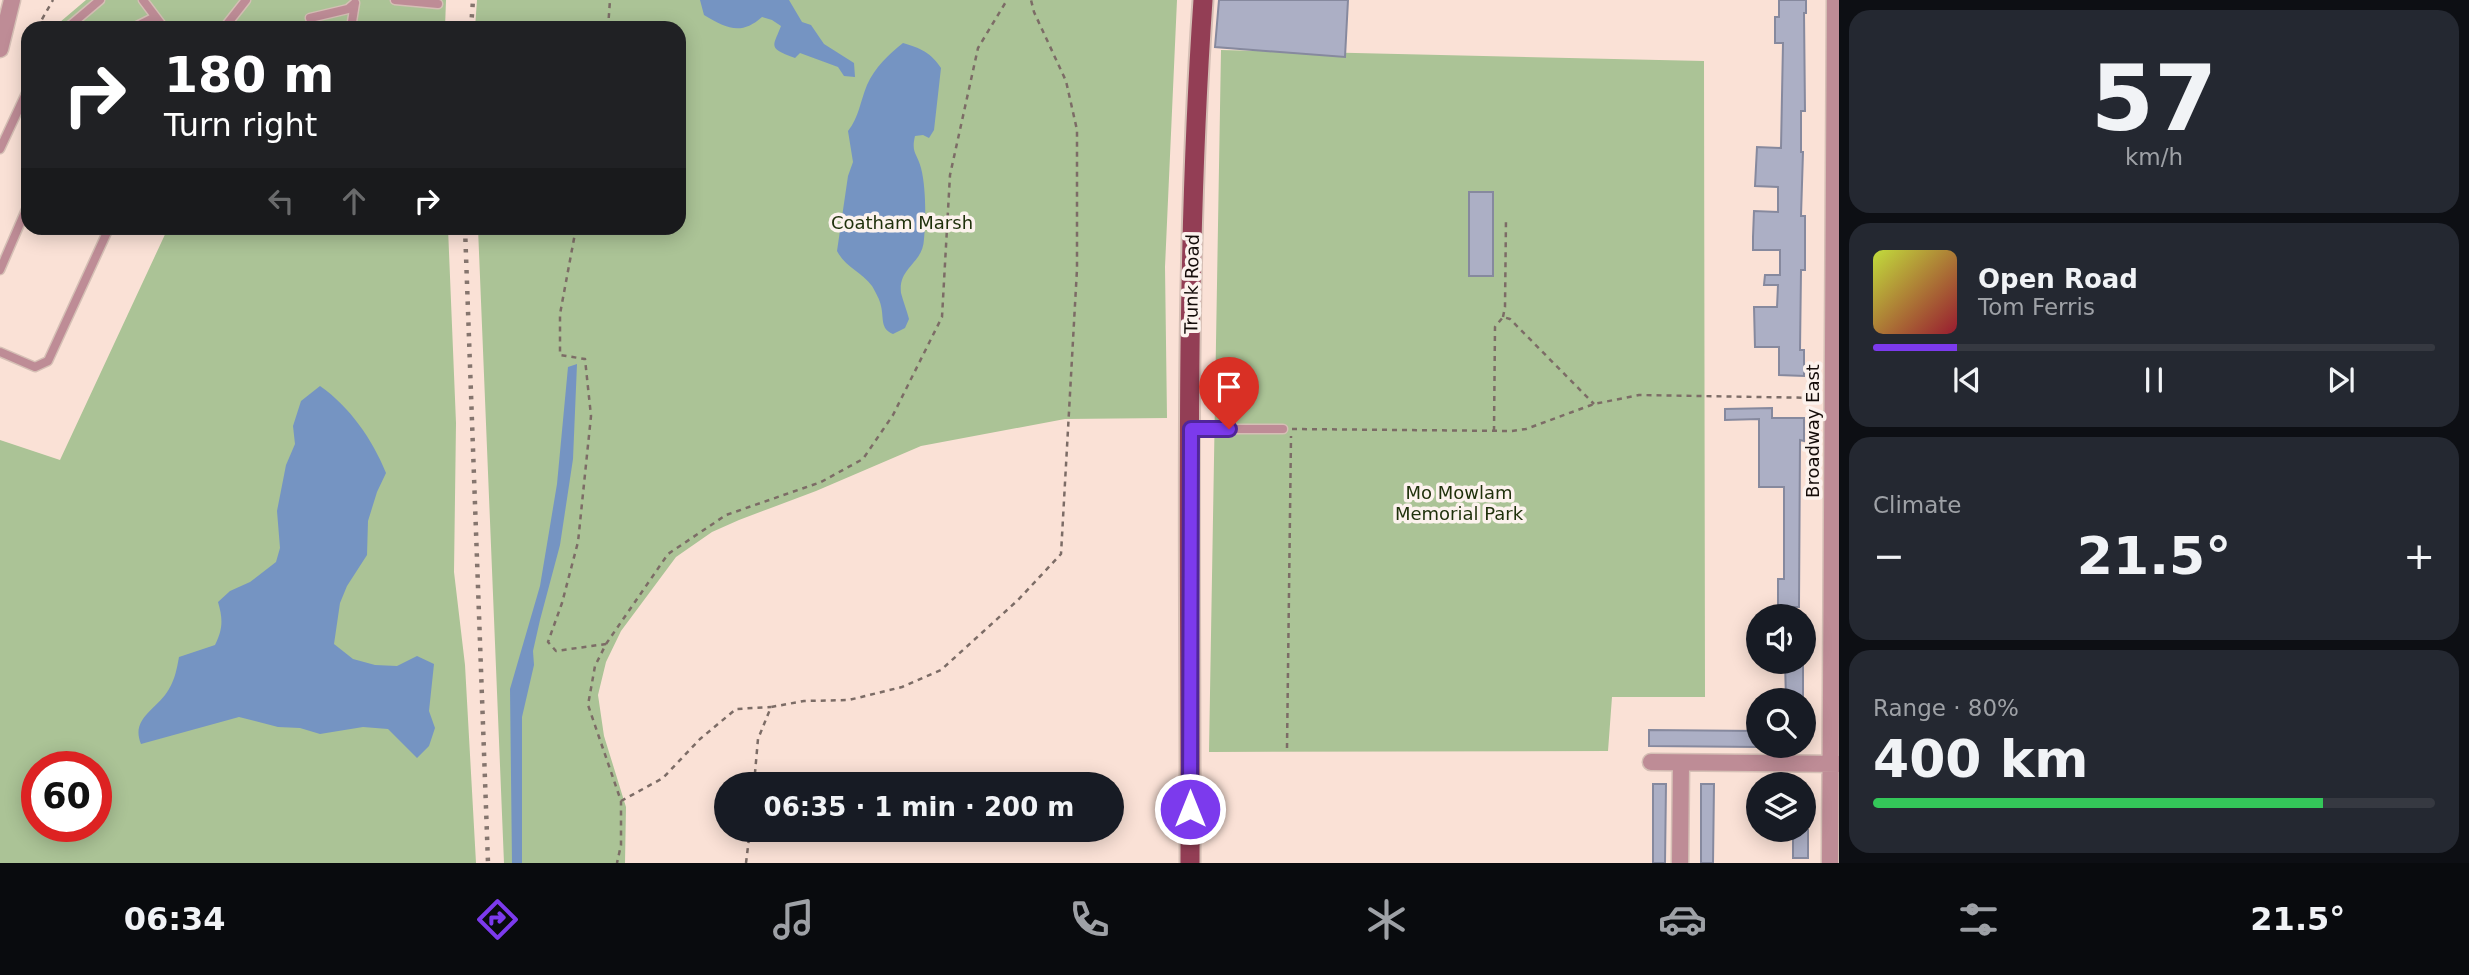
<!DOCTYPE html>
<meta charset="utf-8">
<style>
:root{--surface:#171b24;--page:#242831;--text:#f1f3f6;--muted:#9ea1a6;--line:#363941;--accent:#7c3aed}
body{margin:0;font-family:"DejaVu Sans",sans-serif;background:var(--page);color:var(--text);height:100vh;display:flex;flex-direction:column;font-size:26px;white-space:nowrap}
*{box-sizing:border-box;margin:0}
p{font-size:23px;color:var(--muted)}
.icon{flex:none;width:38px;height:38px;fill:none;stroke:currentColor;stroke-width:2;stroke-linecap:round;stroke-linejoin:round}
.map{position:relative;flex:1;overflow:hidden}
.sheet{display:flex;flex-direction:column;gap:10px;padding:10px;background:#0d0f14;width:630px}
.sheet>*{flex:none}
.banner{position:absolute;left:21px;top:21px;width:665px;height:214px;border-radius:21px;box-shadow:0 4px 18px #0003;background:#202124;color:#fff;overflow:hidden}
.fabs{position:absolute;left:1746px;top:604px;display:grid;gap:14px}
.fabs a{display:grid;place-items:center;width:70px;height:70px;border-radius:50%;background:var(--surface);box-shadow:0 4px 18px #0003;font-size:35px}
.speed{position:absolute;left:21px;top:751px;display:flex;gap:14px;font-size:35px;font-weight:700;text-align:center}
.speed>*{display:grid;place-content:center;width:91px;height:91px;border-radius:50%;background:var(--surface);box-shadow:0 4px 18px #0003;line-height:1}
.speed .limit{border:10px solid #d22;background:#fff;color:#111}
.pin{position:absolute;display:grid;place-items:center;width:60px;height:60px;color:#fff;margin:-72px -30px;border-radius:50% 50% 50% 0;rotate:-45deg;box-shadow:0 0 7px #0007}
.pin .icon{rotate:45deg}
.me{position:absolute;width:77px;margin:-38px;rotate:0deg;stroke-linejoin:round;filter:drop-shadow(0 0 5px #0008)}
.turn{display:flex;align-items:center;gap:24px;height:147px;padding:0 28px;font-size:32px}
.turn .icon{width:91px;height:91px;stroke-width:2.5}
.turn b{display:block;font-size:49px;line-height:60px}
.lanes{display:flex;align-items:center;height:66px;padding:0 28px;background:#0003;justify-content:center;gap:35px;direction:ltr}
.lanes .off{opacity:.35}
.big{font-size:52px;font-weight:800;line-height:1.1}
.sheet .card{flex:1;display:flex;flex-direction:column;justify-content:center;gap:10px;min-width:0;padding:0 24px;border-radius:21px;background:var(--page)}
.sheet .dial{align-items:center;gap:0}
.dial b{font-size:91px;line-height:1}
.song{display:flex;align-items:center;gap:21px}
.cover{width:84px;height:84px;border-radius:10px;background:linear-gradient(135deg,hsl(70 70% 55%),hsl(350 70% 35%))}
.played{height:7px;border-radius:4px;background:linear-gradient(90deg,var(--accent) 15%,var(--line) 15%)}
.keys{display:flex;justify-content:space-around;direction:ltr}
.heat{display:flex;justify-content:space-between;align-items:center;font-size:38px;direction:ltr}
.charge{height:10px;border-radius:5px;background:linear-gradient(90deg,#34c759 80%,var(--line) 0)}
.trip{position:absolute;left:714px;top:772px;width:410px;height:70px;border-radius:35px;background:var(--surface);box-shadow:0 4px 18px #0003;font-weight:800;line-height:70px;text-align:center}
.tab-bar{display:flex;height:112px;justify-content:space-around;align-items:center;background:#090b0e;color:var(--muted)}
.tab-bar .icon{width:49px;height:49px}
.tab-bar .on{color:var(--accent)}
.tab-bar b{font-size:32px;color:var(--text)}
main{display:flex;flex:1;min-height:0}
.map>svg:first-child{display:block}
.green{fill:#abc396;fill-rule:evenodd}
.water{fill:#7594c2}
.building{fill:#acafc5;stroke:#86899e;stroke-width:2}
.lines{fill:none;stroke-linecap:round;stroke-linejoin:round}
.service-casing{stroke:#d5bfb5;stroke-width:11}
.minor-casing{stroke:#d5bfb5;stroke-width:19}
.primary-casing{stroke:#d5bfb5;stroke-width:23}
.path{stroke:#7c6c66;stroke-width:2.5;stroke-dasharray:5 5;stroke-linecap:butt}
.service{stroke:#be8c96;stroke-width:8}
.minor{stroke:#be8c96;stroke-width:16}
.primary{stroke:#933e55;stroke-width:19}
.rail{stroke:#85756e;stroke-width:4.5;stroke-dasharray:3.5 7;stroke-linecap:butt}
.route-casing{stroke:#51269a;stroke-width:18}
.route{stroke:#7c3aed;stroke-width:12}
.labels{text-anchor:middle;stroke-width:7;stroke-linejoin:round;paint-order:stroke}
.park-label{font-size:18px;fill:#1e300a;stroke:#fcf2ed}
.street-label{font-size:18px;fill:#140c09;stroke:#fcf2ed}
</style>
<main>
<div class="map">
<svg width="1839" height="863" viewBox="0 0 1839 863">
<rect width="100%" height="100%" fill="#fae1d6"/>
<path class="green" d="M86,0h360l-1,28h-392z
M477,0h700l-12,267 2,151 -102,1 -144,27 -105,45 -77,29 -27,12 -36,25 -55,74 -15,31 -8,33 6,41 22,71 -1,56h-121l-26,-635h201v-200h-204z
M1221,50l483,11 1,636h-93l-4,54 -399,1z
M168,228h280l8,195 -2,149 11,93 11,198h-476v-423l60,20zM37,766h59v60h-59z"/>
<path class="water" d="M700,0h89l13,22 9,3 13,19 30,19 1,14 -11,-1 -6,-9 -38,-14 -5,5c-28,-10 -22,-11 -14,-32l-9,-6 -10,-3c-21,19 -36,11 -58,-2z
M903,43c18,5 28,10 38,25l-7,62 -5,8 -6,-3 -8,1c-4,17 2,17 6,32 5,19 5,51 3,71 -1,25 -26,28 -23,54 2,8 6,18 8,26l-4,9 -12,6c-13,-5 -9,-16 -12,-28 -1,-6 -6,-15 -9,-20 -10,-14 -27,-19 -35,-35l11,-75 5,-14 -5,-31c11,-14 12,-29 19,-46 8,-18 22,-31 36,-42z
M577,364l-4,95 -13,86 -20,75 -7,31 1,14 -12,52v146h-10l-2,-174 30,-103 17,-102 11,-117z
M320,386c30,21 52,53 66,87l-9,19 -9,29 -1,34 -20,31 -7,17 -6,41 19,15 22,6 22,1 20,-10 17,8 -5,47 6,17 -6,18 -12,12 -29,-29 -25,-2 -43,7 -20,-6 -22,-1 -39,-10 -98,27c-11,-26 17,-35 28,-55 6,-10 8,-21 10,-32l36,-12c8,-16 8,-26 3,-43l12,-11 20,-9 26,-20 4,-14 -3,-37 9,-46 9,-21 -2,-18 8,-25z"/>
<path class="building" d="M1219,0h129l-3,57 -130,-10z
M1779,0h27v13h-2l1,98h-4v41h2l-2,64h4v54h-4l-1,80h4v26l-25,-1v-28h-24l-1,-40h23l1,-22h-14l1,-10h15v-25h-27v-13l1,-26 24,1v-25l-23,-1 2,-39 24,1 2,-105h-8v-26h4z
M1469,192h24v84h-24z
M1772,408v10h32v23l-4,-1 -1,167h-21v-28h6v-92h-25v-68l-34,1v-11z
M1785,662h18v38h-17z
M1649,730l110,1v16l-110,-1z
M1653,784h13l-1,79h-12z
M1701,784h13l-1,79h-12z
M1793,830h15v28h-15z"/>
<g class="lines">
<defs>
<path id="service" d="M143,0l21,28
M395,0l43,4
M310,18l38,-9 7,-6
M67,28l33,-28
M133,28l22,-11
M224,28l22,-28
M351,28l4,-25
M0,149l28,-60
M0,270l28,-65
M0,352l35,15 13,-6 61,-133
M1191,429h92"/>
<path id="minor" d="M0,49l12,-49
M1651,762l188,2
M1680,863l1,-100
M1830,863l5,-863"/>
<path id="primary" d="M1190,863c1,-287 -7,-576 13,-863"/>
</defs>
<use href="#service" class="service-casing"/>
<use href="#minor" class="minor-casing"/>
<use href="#primary" class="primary-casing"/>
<path class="path" d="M37,28l16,-28
M608,28l2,-28
M576,228l-16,86v41l25,4 6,57 -13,126 -16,61 -14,39 8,9 50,-7 -11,22 -7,39 33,96v44l-4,18
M1503,317l2,-10 1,-89
M1292,429l220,2 14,-2 68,-25 45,-9 180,3
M1494,431l1,-104 8,-10 7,2 84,85
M606,644l62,-90 58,-39 95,-33 42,-23 30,-44 49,-98 8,-142 28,-127 29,-48
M1287,748l4,-312
M754,784l4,-45 13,-32 33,-6 45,-1 53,-13 39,-17 77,-70 43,-46 16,-285v-139l-11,-49 -32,-69 -3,-12
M621,801l42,-23 37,-39 36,-30 35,-2
M746,863l4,-33"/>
<use href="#service" class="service"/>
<use href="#minor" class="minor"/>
<use href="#primary" class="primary"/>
<path class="rail" d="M471,28l2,-28
M465,228l23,635"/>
</g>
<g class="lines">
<defs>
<path id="route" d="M1190,809l1,-380h38"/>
</defs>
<use href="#route" class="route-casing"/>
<use href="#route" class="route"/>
</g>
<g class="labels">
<g class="park-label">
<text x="902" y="229">Coatham Marsh</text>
<text x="1459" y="499">Mo Mowlam<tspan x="1459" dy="21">Memorial Park</tspan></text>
</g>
<g class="street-label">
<text transform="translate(1192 284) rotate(-89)" y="6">Trunk Road</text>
<text transform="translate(1813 431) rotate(-90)" y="6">Broadway East</text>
</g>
</g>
</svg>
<div class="fabs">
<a><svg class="icon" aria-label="sound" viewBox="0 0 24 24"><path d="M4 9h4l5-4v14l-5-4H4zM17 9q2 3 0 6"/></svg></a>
<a><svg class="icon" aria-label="search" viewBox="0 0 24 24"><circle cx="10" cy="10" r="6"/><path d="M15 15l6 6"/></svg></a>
<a><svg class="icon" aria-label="layers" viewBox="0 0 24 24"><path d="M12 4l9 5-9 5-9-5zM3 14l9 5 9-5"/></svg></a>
</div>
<div class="speed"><div class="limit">60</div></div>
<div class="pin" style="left:1229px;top:429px;background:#d93025"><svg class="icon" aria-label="arrive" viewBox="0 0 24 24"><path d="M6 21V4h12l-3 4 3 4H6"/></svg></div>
<svg class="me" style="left:1190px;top:809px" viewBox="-20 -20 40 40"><circle r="17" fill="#7c3aed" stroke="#fff" stroke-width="3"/><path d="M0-11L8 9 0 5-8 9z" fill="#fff"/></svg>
<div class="trip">06:35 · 1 min · 200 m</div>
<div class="banner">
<div class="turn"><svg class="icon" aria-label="right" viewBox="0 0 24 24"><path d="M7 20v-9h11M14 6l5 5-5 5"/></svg><div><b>180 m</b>Turn right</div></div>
<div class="lanes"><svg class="icon off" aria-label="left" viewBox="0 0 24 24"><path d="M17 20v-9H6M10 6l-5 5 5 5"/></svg><svg class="icon off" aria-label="ahead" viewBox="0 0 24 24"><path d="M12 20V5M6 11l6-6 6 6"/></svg><svg class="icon" aria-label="right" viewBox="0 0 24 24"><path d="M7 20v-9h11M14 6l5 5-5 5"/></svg></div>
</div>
</div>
<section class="sheet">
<div class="card dial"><b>57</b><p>km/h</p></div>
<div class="card">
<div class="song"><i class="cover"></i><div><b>Open Road</b><p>Tom Ferris</p></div></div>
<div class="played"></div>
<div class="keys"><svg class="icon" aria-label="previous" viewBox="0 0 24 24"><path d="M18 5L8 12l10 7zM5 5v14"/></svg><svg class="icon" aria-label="pause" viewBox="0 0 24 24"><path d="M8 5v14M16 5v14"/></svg><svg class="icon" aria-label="next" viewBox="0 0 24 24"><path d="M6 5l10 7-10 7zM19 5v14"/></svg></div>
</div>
<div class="card"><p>Climate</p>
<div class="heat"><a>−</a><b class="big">21.5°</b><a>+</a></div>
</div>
<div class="card"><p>Range · 80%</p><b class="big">400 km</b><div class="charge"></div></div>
</section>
</main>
<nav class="tab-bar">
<b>06:34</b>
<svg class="icon on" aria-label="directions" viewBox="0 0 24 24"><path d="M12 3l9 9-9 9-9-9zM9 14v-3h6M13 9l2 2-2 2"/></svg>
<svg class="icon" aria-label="music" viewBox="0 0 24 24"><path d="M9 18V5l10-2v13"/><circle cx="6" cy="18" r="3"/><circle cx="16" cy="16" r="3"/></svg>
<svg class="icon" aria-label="phone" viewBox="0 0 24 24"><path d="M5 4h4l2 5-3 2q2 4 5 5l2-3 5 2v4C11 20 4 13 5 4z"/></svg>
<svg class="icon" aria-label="climate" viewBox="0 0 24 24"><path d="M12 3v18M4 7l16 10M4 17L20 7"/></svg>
<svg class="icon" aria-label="car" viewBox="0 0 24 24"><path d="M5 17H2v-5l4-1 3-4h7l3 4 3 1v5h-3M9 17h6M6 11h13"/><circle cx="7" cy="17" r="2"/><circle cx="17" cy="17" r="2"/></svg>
<svg class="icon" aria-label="filters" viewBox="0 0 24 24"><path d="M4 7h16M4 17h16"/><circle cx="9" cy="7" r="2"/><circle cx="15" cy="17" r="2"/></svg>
<b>21.5°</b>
</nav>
